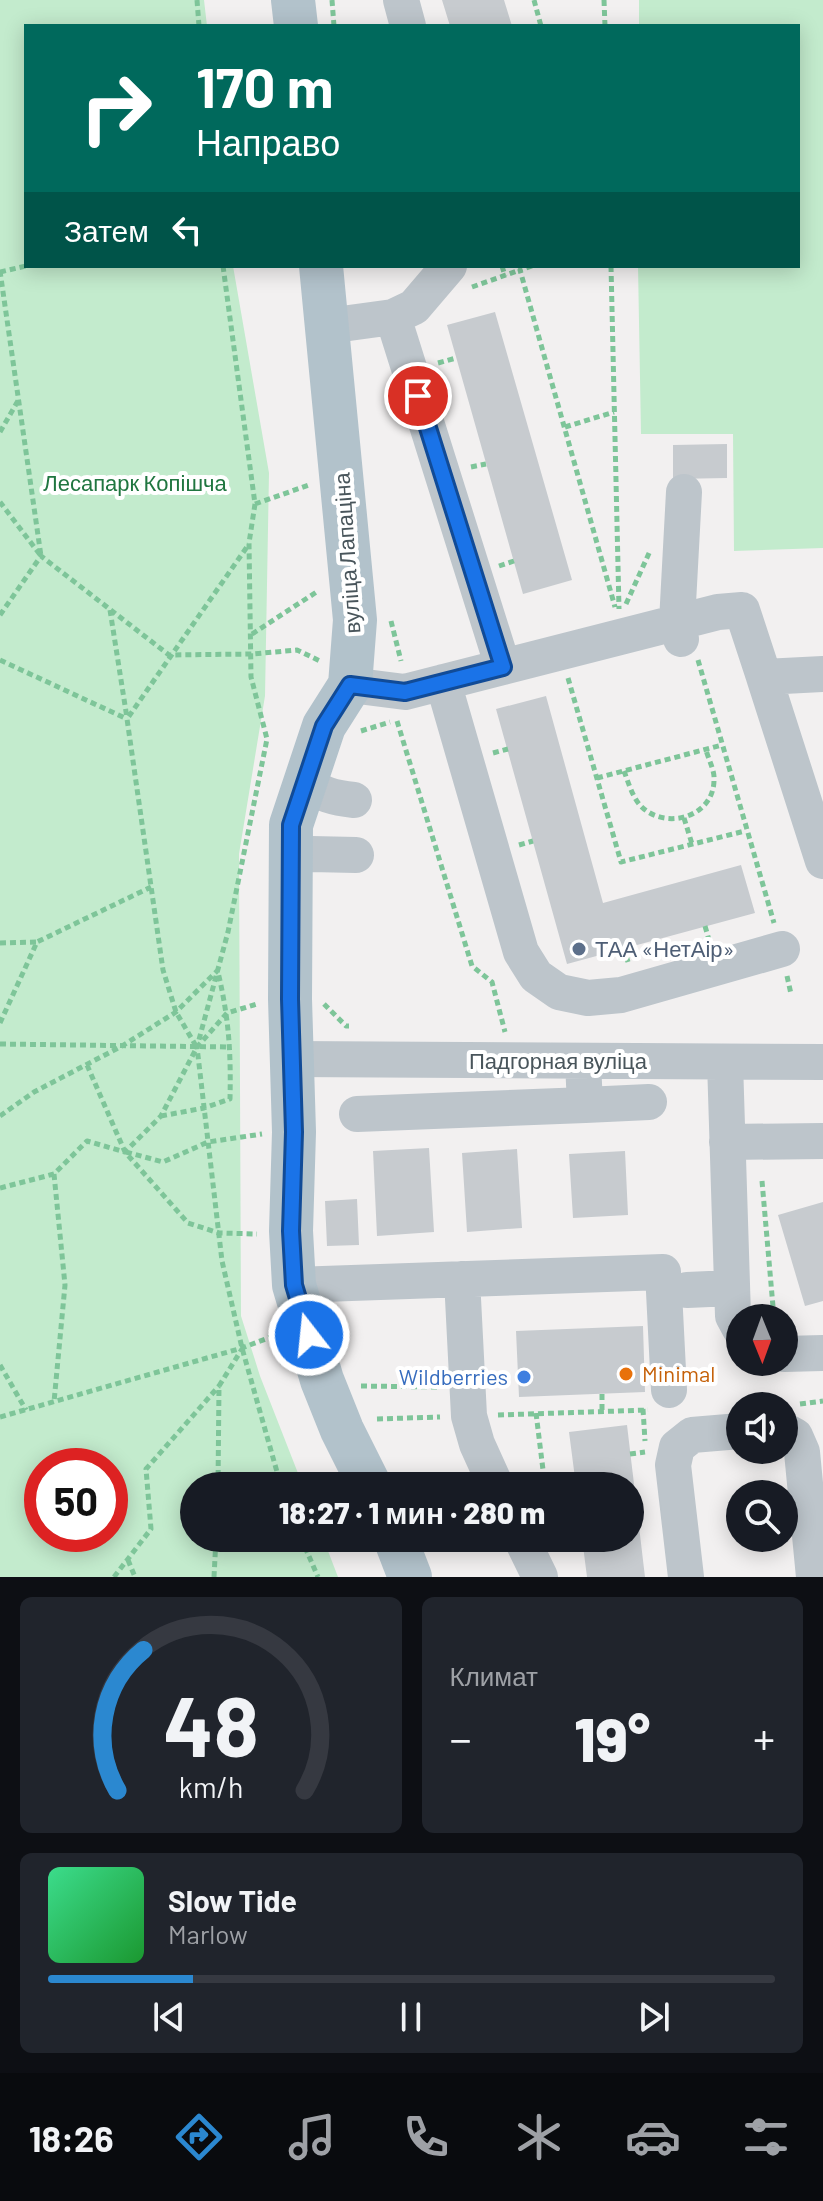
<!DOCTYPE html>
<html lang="ru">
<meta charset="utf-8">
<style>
:root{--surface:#171b24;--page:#20242c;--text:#f1f3f6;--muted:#9ea1a6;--line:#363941;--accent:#2b88d0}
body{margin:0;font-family:Barlow,sans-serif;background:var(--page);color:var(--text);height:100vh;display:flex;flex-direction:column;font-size:30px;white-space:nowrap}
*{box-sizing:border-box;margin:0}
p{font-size:26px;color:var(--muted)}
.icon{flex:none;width:44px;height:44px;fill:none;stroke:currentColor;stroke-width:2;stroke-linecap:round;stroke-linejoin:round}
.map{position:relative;height:1577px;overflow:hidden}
.side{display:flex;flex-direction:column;gap:20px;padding:20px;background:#0d0f14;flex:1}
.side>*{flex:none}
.hud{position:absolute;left:24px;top:24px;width:776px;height:244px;border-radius:0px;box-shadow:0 4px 20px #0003;background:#00695c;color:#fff;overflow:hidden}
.needle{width:52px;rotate:179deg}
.controls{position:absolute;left:726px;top:1304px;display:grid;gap:16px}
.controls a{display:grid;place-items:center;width:72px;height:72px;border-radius:50%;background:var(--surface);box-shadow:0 4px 20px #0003;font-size:40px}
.speed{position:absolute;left:24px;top:1448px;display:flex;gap:16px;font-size:40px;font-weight:700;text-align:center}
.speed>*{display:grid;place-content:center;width:104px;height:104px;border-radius:50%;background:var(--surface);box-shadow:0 4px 20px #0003;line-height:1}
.speed .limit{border:12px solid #d22;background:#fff;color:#111}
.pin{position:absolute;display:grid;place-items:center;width:68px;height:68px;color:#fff;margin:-34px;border:4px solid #fff;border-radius:50%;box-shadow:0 2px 8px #0007}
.me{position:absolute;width:88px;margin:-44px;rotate:344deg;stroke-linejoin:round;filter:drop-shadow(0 0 6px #0008)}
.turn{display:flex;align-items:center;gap:28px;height:168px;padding:0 40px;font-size:36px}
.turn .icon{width:104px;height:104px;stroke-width:2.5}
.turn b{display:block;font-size:56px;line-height:68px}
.then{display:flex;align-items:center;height:76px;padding:0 40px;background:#0003;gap:16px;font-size:30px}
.big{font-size:60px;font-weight:800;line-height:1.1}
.side .tile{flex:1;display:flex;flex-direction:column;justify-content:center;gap:12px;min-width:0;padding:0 28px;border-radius:12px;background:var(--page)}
.side .dial{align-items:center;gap:0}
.dial svg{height:208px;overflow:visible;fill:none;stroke:var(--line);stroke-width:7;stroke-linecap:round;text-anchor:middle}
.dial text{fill:var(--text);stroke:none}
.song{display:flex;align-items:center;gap:24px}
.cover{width:96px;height:96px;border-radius:12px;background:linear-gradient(135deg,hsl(150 70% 55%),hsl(130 70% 35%))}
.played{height:8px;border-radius:4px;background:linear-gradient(90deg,var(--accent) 20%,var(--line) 20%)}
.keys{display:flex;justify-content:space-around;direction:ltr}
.heat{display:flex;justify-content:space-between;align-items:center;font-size:44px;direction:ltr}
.side .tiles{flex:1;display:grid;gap:20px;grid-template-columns:1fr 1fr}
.tile:last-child{grid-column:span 2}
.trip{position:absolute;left:180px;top:1472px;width:464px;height:80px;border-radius:40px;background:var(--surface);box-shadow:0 4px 20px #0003;font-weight:800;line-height:80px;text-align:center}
.tab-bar{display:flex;height:128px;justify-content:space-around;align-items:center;background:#090b0e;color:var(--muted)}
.tab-bar .icon{width:56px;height:56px}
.tab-bar .on{color:var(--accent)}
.tab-bar b{font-size:36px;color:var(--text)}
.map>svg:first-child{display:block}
.green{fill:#c3ebcd;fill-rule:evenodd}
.building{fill:#c7cbcf}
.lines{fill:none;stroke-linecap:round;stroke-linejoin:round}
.path{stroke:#7ec599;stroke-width:5;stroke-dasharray:6 4;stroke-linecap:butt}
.minor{stroke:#bdc5cb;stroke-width:36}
.major{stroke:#b2c2cb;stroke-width:44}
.route-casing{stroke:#114b97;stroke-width:20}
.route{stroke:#1a73e8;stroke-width:14}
.service-dot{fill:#5c6f8a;stroke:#fff;stroke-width:3}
.food-dot{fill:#e8710a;stroke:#fff;stroke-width:3}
.shop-dot{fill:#3f7fe0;stroke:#fff;stroke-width:3}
.labels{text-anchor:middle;stroke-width:8;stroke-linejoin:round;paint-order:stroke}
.park-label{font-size:22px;fill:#207640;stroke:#fff}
.street-label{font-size:22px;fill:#49555b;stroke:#fff}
.service-label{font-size:22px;fill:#4e5e75;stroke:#fff;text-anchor:start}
.food-label{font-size:22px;fill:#c56008;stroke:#fff;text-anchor:start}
.shop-label{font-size:22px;fill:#366cbe;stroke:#fff;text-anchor:end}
</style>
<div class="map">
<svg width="823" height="1577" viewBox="0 0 823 1577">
<rect width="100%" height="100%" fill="#f2f0f0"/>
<path class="green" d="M0,0h204l3,26h-181v240h207l36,207 -4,223 -26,158 2,462 19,60 43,110h-109v52h129l15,39h-338zM42,1466h68v68h-68z
M639,0h184v548l-89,3 -1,-117h-92l-3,-168h160v-240h-159z"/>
<path class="building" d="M442,0h62l8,26h-62z
M495,312l77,268 -49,14 -76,-269z
M727,444v34l-54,1v-34z
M546,696l57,207 138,-38 14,48 -188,51 -71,-255z
M429,1148l5,84 -57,4 -4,-85z
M517,1149l5,79 -55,4 -5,-79z
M625,1151l3,64 -55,3 -4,-64z
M357,1199l2,46 -32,1 -2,-45z
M823,1202v99l-18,5 -27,-91z
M643,1326l2,66 -126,5 -3,-66z
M627,1425l18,152h-58l-5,-39h48v-52h-54l-7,-54z"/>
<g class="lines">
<path class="path" d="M197,0l2,26
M332,0l2,26
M534,0l7,26
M604,0l1,26
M223,266l32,238 -6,39 2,134 16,62 -39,193 -31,115 25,214 20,87 39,138
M502,266l3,10
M532,266l-12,4 95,337
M611,266l8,343
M0,271l41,285 -41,-54
M0,272l26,-6
M472,287l48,-17
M438,363l18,-5
M565,427l49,-15
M0,432l19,-33
M471,467l15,-3
M255,504l54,-19
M499,566l15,-5
M626,604l24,-53
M110,610l17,108
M0,615l41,-59 128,99 83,-1 45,-4 23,11
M391,621l10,40
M252,634l66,-43
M0,660l127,59
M698,660l76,263
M568,678l53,184 124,-31
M397,721l75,245 20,16 13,50
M361,731l29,-9
M493,753l15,-4
M624,771c5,13 9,29 20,38 26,21 70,6 70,-29 1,-9 -6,-22 -8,-30
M597,778l125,-33
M684,818l8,26
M519,845l14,-4
M705,926l4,14
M0,943l37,-1
M624,948l4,14
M787,976l4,18
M324,1004l22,22h3
M0,1023l37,-81 114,-55
M0,1044l231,3
M196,1046l-20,-34 -13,-42 -36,-251 122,-175
M87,1065l38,87 63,71 31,10 38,1
M0,1116l34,-24 88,-46 54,-34 41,-41
M161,1116l43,-8 26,-9c1,-47 -1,-80 -12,-127
M126,1152l37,10 45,-20 54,-8
M54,1174l11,111 -11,117
M762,1181l12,137
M0,1188l54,-14 33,-33 38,11 36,-36 36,-69 30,-34 30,-9
M744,1362l14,5
M0,1365l26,45
M361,1386l78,1
M602,1394v17
M800,1404l23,-3
M643,1409l2,32
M536,1413l9,73
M498,1415l150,-5
M0,1417l242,-69 34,-13
M377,1419l63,-2
M630,1454l15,-2
M218,1486l1,-100 23,-37
M301,1538l17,39
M128,1560l7,17
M114,1577l37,-48 -5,-60 73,-83
M214,1577l2,-39"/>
<path class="minor" d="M401,0l7,26
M393,317l110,350
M327,326l66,-9 21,-10 35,-41
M681,639l-4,-17 7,-130
M823,674l-59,3 59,184
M443,682l78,270 15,24 23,16 29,6 33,-3 161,-46
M350,685l55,7 313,-80 24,-2 22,67
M304,782c16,12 30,16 50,18
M291,858l20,-4 45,1
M292,1059l531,3
M725,1062l8,254 7,13
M585,1105l64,-3
M357,1114l228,-9 -2,-43
M727,1142l96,-1
M462,1279l7,137 8,28 19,42
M294,1285l369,-13 6,118
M687,1290l45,-2
M784,1354l39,-1
M784,1430l11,6 7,16 12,125
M521,1538l19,39
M686,1577l-13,-112 4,-18 15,-12 48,-4"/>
<path class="major" d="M293,0l3,26
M321,266l34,354 -5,65 -26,41 -33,99 -1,174 4,133 -3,99 3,54 28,95 20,50 28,56
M395,1538l15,39"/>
</g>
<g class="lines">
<defs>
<path id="route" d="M309,1335l-15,-50 -3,-54 3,-99 -4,-133 1,-174 33,-99 26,-41 55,7 98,-25 -85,-271"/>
</defs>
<use href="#route" class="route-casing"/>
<use href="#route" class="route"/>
</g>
<circle class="service-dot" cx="579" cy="949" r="8"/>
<circle class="food-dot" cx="626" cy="1374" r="8"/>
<circle class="shop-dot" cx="524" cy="1377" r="8"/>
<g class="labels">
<g class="park-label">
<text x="135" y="491">Лесапарк Копішча</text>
</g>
<g class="street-label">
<text transform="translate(347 553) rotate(-94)" y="8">вуліца Лапаціна</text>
<text x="558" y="1069">Падгорная вуліца</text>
</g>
<g class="service-label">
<text x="595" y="957">ТАА «НетАір»</text>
</g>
<g class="food-label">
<text x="642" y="1382">Minimal</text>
</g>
<g class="shop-label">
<text x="508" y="1385">Wildberries</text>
</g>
</g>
</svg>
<div class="controls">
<a><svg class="needle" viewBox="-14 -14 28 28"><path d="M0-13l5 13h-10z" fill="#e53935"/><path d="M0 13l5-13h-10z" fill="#9ea1a6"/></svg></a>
<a><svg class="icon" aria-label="sound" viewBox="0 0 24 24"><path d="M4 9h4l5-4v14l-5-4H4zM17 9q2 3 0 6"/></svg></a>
<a><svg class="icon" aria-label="search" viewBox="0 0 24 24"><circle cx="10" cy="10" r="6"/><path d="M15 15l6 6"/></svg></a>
</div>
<div class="speed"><div class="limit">50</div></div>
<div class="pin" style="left:418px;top:396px;background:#d93025"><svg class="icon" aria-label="arrive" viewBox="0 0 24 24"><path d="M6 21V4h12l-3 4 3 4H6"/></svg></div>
<svg class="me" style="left:309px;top:1335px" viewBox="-20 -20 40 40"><circle r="17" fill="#1a73e8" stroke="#fff" stroke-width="3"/><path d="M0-11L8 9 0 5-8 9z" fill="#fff"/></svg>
<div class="trip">18:27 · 1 мин · 280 m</div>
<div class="hud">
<div class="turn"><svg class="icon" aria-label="right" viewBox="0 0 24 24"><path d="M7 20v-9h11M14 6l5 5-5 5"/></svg><div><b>170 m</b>Направо</div></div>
<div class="then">Затем<svg class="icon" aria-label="left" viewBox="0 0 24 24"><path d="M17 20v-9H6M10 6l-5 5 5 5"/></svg></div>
</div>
</div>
<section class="side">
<div class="tiles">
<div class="tile dial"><svg viewBox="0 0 100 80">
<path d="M14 69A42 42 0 1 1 86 69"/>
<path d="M14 69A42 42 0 0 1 24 15" stroke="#2b88d0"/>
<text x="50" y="56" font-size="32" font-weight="700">48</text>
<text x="50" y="72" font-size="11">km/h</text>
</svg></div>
<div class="tile"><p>Климат</p>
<div class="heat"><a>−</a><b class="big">19°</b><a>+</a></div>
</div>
<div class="tile">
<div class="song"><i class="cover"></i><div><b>Slow Tide</b><p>Marlow</p></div></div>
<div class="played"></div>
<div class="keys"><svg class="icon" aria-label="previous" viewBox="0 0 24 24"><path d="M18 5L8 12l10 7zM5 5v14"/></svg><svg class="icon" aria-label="pause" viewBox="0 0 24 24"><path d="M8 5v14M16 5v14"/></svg><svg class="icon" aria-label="next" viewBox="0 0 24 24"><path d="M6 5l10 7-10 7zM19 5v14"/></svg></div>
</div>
</div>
</section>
<nav class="tab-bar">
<b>18:26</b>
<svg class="icon on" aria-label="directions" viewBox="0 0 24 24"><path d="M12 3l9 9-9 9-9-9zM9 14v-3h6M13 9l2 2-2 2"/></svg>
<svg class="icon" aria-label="music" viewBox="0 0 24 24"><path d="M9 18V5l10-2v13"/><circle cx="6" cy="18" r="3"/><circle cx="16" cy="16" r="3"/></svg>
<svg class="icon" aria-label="phone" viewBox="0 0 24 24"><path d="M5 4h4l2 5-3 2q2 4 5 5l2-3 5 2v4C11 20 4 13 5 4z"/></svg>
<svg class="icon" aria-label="climate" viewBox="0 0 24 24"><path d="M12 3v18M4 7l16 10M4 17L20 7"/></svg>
<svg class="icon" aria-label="car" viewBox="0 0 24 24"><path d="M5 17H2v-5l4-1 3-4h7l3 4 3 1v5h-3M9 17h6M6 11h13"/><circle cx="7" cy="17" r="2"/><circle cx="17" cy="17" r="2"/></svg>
<svg class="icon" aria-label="filters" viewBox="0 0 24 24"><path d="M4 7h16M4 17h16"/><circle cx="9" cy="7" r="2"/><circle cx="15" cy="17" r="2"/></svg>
</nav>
